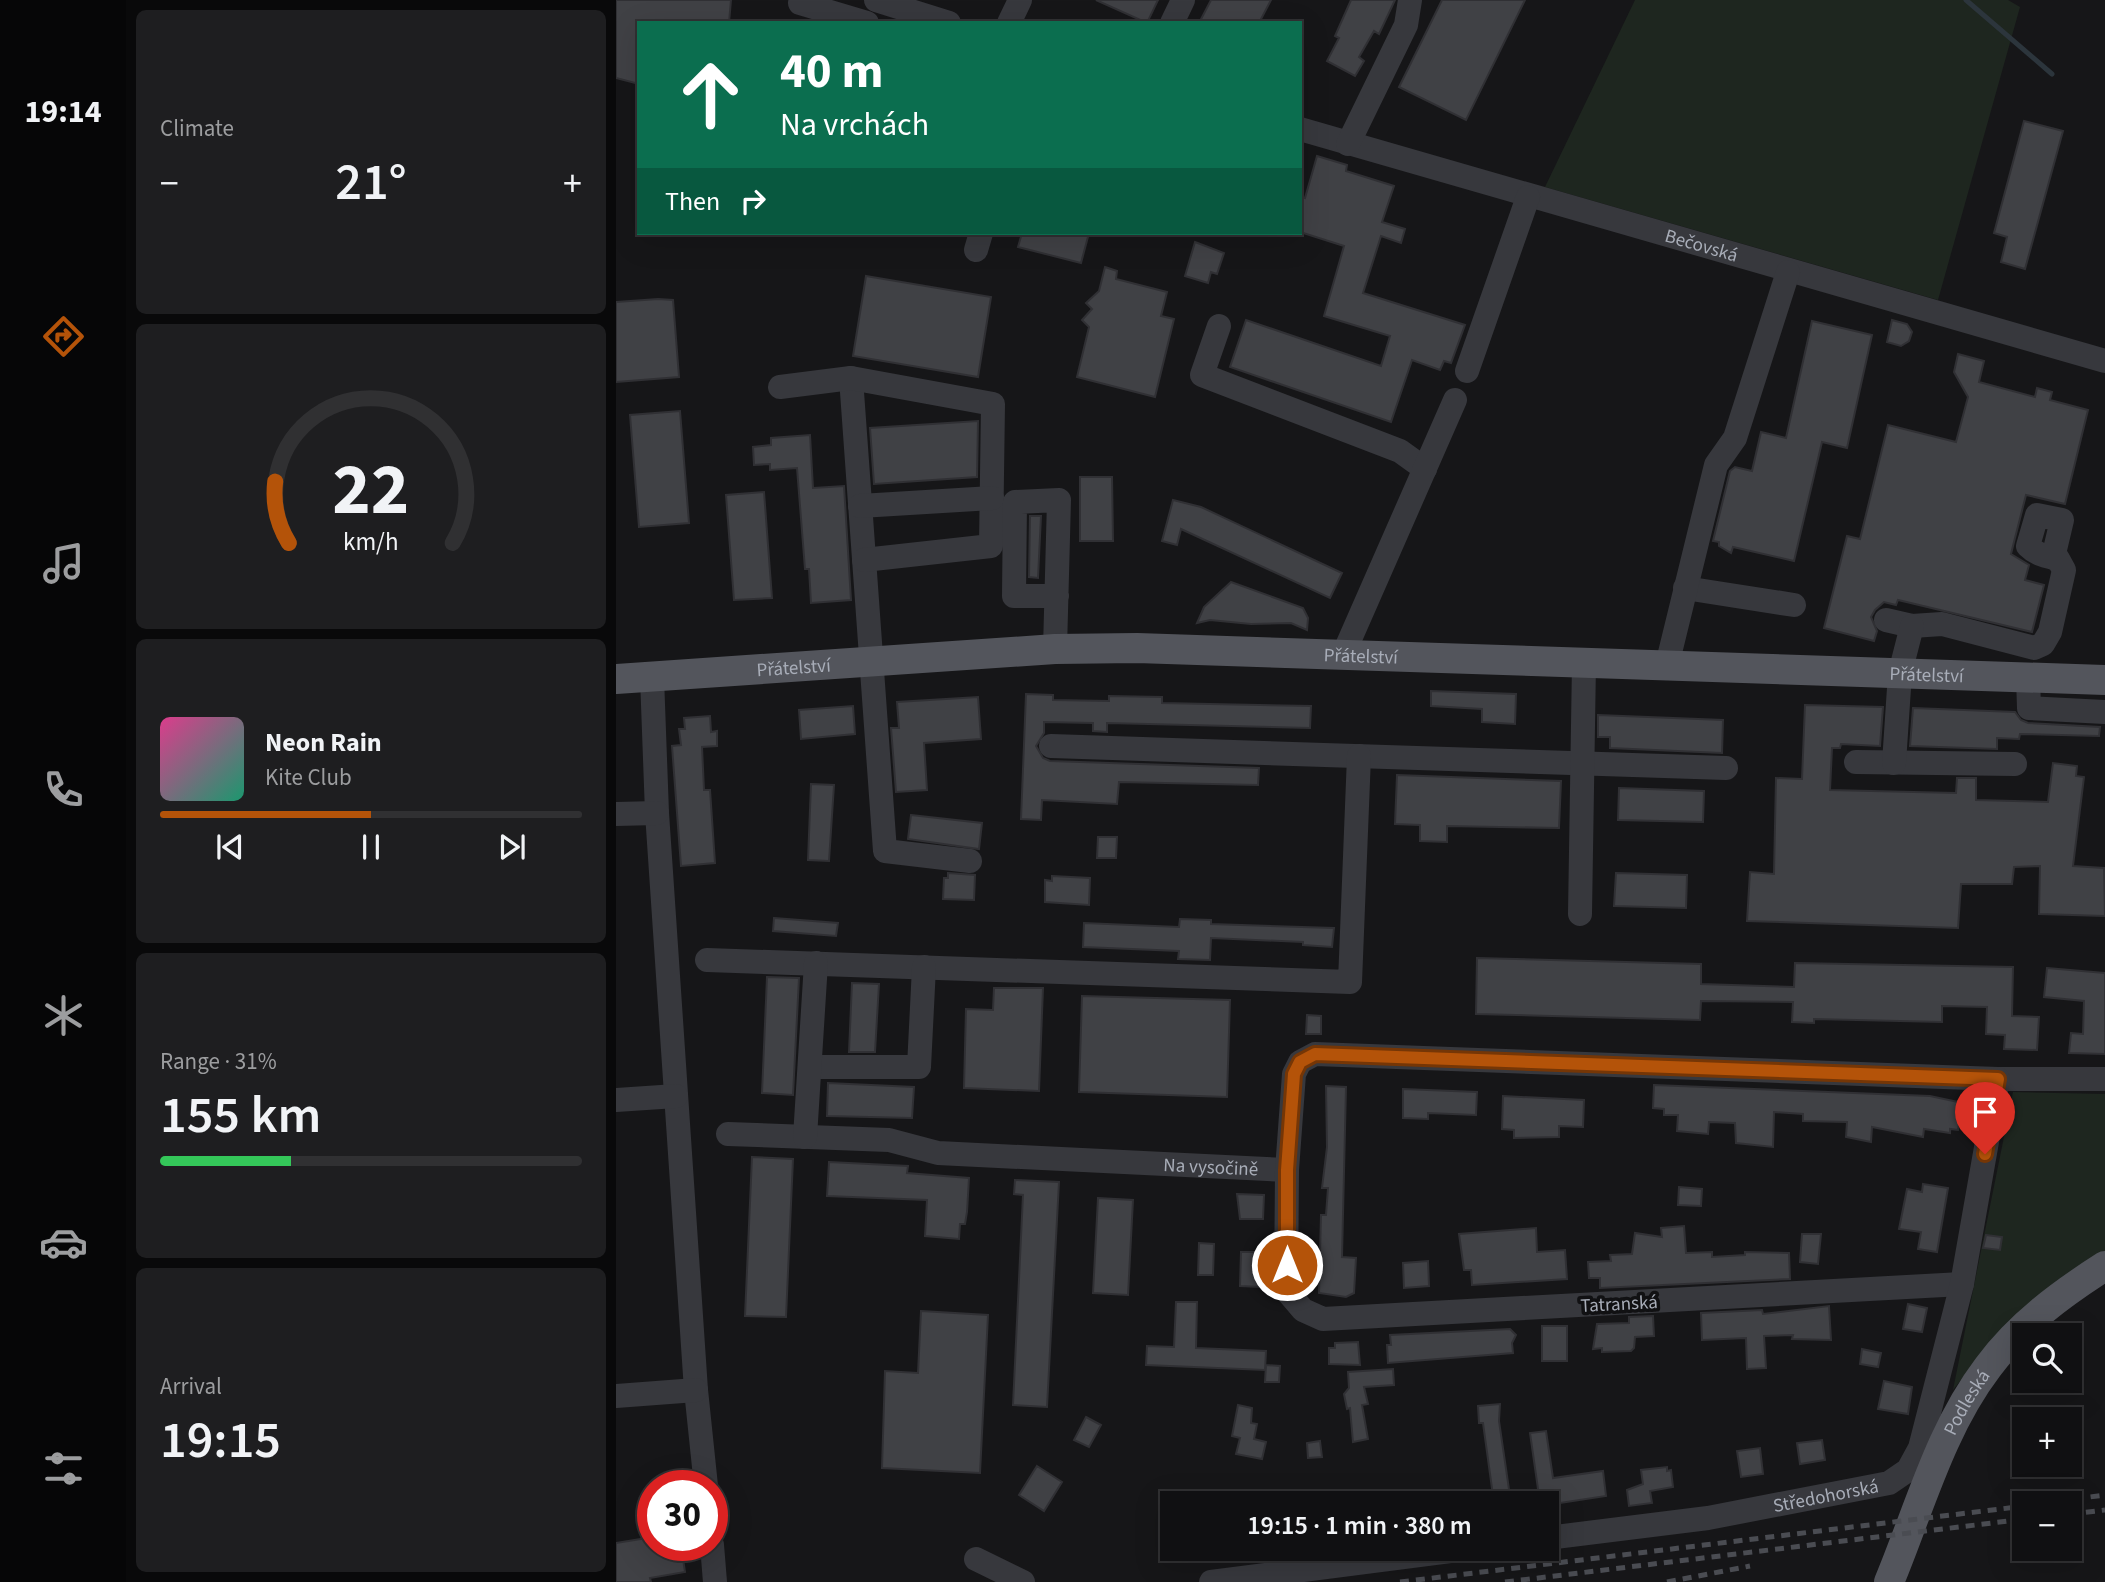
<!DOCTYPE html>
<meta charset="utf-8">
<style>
:root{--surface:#101012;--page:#1e1e20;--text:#f1f3f6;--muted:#9c9d9f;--line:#303032;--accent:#b45309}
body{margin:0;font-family:"Source Sans 3",sans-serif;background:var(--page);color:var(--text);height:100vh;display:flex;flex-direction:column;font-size:26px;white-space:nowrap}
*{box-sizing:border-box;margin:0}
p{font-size:23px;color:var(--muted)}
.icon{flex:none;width:38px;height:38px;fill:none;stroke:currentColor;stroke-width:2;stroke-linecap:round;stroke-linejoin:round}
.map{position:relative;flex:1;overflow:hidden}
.drawer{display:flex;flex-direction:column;gap:10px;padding:10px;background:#09090a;width:490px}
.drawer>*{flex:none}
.guide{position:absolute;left:21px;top:21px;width:665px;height:214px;border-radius:0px;box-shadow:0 7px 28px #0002,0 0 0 2px var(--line);background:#0b6e4f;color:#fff;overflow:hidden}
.controls{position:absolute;left:1396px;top:1323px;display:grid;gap:14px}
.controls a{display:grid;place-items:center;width:70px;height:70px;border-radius:0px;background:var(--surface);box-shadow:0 7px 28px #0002,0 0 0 2px var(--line);font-size:35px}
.speed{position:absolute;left:21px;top:1470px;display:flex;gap:14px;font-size:35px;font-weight:700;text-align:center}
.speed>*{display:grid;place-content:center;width:91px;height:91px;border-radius:50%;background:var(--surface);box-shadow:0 7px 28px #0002,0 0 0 2px var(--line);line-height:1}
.speed .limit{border:10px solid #d22;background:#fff;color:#111}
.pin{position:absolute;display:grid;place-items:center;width:60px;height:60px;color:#fff;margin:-72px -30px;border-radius:50% 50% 50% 0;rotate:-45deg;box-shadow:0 0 7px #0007}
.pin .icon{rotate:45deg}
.me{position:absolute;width:77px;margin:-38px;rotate:0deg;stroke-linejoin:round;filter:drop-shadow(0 0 5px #0008)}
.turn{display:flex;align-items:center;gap:24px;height:147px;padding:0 28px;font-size:32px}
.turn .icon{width:91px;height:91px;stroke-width:2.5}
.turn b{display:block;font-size:49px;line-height:60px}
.then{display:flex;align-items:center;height:66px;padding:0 28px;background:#0003;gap:14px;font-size:26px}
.big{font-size:52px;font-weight:600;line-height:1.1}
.drawer .tile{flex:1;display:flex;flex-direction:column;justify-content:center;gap:10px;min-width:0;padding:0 24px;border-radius:10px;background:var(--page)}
.drawer .dial{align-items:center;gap:0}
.dial svg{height:182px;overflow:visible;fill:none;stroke:var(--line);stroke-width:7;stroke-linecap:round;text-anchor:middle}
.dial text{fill:var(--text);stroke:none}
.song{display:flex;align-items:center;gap:21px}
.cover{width:84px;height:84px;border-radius:10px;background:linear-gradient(135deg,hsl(330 70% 55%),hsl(160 70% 35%))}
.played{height:7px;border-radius:4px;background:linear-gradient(90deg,var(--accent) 50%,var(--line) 50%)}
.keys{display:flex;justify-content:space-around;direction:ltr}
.heat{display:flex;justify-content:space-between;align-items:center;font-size:38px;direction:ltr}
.charge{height:10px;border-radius:5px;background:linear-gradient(90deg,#34c759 31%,var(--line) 0)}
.trip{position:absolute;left:544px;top:1491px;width:399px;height:70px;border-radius:0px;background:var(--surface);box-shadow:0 7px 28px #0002,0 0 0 2px var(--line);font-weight:600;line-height:70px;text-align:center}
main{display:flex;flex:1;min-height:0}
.dock{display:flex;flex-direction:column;width:126px;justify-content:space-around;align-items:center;background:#060607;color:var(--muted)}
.dock .icon{width:49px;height:49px}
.dock .selected{color:var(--accent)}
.dock b{font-size:32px;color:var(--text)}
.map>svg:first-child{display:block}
.green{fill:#1e261f}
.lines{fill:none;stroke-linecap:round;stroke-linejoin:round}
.stream{stroke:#2c353c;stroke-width:5}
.building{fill:#404145;stroke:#303034;stroke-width:2}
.minor{stroke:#37383d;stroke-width:24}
.major{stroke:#53555c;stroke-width:30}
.rail{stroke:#4a4c52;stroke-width:5;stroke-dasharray:9 7;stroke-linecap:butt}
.route-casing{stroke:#753606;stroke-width:18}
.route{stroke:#b45309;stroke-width:12}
.labels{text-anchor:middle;stroke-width:7;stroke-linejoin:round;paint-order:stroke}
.street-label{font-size:19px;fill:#a8adb8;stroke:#111113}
</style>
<main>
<nav class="dock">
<b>19:14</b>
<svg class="icon selected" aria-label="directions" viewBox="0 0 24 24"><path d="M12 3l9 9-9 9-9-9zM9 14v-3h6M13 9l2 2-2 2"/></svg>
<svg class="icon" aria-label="music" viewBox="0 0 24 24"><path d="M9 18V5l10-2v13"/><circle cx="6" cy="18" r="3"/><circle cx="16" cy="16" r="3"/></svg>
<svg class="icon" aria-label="phone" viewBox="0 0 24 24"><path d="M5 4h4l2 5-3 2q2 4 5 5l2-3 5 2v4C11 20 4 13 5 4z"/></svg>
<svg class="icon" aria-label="climate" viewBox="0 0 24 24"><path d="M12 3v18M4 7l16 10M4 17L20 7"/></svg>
<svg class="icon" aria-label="car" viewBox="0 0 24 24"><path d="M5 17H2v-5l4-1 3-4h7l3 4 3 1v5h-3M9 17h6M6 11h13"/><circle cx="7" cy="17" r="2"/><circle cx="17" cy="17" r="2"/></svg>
<svg class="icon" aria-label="filters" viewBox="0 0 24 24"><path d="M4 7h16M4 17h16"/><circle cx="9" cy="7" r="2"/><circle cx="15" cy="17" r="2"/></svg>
</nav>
<section class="drawer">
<div class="tile"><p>Climate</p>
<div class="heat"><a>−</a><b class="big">21°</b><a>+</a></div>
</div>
<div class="tile dial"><svg viewBox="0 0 100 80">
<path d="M14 69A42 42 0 1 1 86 69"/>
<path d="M14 69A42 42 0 0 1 8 42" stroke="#b45309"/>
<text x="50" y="56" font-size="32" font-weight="700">22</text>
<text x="50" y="72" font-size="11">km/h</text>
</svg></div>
<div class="tile">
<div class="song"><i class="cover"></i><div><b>Neon Rain</b><p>Kite Club</p></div></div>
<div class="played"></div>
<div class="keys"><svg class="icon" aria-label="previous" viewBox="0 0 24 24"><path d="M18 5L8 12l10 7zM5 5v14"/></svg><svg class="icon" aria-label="pause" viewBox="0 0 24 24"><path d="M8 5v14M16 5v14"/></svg><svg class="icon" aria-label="next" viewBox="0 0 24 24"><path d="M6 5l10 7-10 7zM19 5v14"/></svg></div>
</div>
<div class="tile"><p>Range · 31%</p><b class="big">155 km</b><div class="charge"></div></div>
<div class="tile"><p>Arrival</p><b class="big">19:15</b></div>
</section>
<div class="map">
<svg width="1489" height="1582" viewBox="0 0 1489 1582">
<rect width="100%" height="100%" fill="#161618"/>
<path class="green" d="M1019,0h373l12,7 -82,293 -393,-113z
M1397,1092l92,2v157l-47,29 -62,55 -43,55z"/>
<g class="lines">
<path class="stream" d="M1350,0l86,74"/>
</g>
<path class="building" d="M0,0h115l-2,23h-90v61l-23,-6z
M480,0h62l-11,23z
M595,0h60l-12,23h-60z
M735,0h44l-16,34 -5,-3 -15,26 5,4 -9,15 -28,-15 12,-23 -4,-2z
M826,0h83l-59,120 -67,-33z
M1408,121l39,10 -38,138 -24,-7 6,-25 -13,-4z
M701,156l30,9 -1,6 48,15 -12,36 23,7 -4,14 -20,-7 -18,57 102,32 -14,38 -7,-2 -4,9 -28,-10 -21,62 -161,-55 16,-47 135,46 9,-30 -66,-20 20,-70 -44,-14v-35l5,1z
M406,233h67l-8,30 -63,-16z
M579,242l29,11 -7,21 -6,-2 -3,11 -23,-7z
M489,267l12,4 -1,8 51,13 -6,24 13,3 -19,78 -78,-20 12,-50 -7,-7 10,-11 -6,-6 13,-12z
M250,276l125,21 -13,80 -125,-21z
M42,299l15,1 6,77 -63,5v-80z
M1276,320l15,4 5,8 -3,9 -8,5 -14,-4z
M1196,321l60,14 -25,113 -25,-6 -28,119 -61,-14 -2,6 -12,-7v-4l-6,-1 17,-70 5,-4 17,4 9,-39 25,6z
M1342,354l26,7 -5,21 56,15 2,-9 15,4 -2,8 38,10 -23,94 -39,-9 -12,47 -3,12 18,11 -4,15 19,5 -12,47 -134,-32 -2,5 -12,-3 -9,8 -4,7 6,14 -3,10 -50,-13 23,-92 13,3 28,-114 68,17 12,-45 -14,-25z
M64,411l9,112 -50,4 -9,-112z
M362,421l-1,56 -103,7 -4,-56z
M194,435l3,53 31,-2 7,114 -40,3 -2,-34h-4l-8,-101 -27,2v-6l-16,1 -1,-18 18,-2v-7z
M464,477h32l1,64h-33z
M148,492l8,106 -38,2 -8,-105z
M557,500l28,7 141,66 -12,25 -149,-69 -4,16 -15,-4z
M414,516h11l-3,62 -9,-1z
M615,582l72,26 5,10 -1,12 -16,-7 -40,1 -41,-4 -13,3 7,-16z
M815,691l85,3 -1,30 -33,-2v-13l-51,-3z
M410,694l27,1v5l56,1v-5l53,1v6l149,3 -1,22 -203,-5v9l-14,-1v-8l-49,-1v11l-8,13 7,12 7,3 209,7 -1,17 -139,-3 -2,22 -75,-4 -1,20 -20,-1z
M362,697l3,42 -57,4 3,47 -31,2 -5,-64h8l-2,-26z
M1189,705l78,2 -3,39 -39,-2 -1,4h-8l-2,42 126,3 1,-15h19v22l72,2 5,-39 24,3 -1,10 8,1 -11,89 31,2 1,48 -66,-2 1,-48 -26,1 -2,17h-51l-3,44 -211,-7 3,-49 24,2 2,-96 26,1z
M237,706l2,28 -54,5 -2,-29z
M1297,708l102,4 6,8 7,3 72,4 -1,9 -79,-2 -1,5 -22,-1v11l-87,-3z
M982,715l125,5 -1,33 -112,-5v-11h-12z
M94,716l1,16 6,-1v15l-15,1 2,43h6l5,73 -34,3 -9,-120 9,-1 -2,-16h6l-1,-11z
M781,775l164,6 -2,47 -112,-2v16l-27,-1v-16l-25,-1z
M195,784l23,1 -5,76 -21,-1z
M1003,788l85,3 -1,31 -85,-2z
M295,815l71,8 -3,26 -71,-10z
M482,837h19l-1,21h-19z
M332,873l27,2 -1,25 -31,-1 1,-21h4z
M1000,873l71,2 -1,33 -72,-2z
M436,876l38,2 -1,27 -44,-3v-22l7,1z
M158,918l64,5 -2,13 -63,-5z
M564,919l31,1v4l123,4 -2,19 -29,-2v-3l-92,-4 -1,22 -32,-1 1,-8 -96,-4 1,-24 95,4z
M861,958l224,6v20l93,3 1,-24 218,4 -1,49 27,1 -2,33 -33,-1 1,-14 -19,-1 1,-27 -45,-1v16l-128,-3v4l-22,-1 1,-20 -92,-1 -1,19 -224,-6z
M1431,968l58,5v81l-36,-1 2,-20 12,1 1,-33 -40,-4z
M151,977l32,1 -6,117 -31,-2z
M236,983l27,1 -4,68h-26z
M378,988h49l-4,103 -75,-3 2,-79 27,1z
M466,996l148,4 -3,97 -148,-5z
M691,1015l14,1v18h-15z
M212,1083l86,4 -2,31 -85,-2z
M1038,1085l276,11 33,7 -5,27 -8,-1v4l-26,-4 -1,8 -51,-10 -1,15 -25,-5 1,-15 -44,-1v-7l-29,-2 -1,35 -37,-4 -1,-20 -26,-1 -1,12 -31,-3 1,-16h-14v-6l-11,-1z
M710,1086l20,1 -4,170 14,1 -2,35 -8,4 -27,-4 2,-78h5l2,-27h-6l5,-41z
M787,1089l74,3 -1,23 -48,-2v6l-25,-1z
M887,1096l81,4 -1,27 -24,-1v11l-45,1v-8l-12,-1z
M136,1157l41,2 -7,158 -41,-1z
M213,1162l79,4 -1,7 62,5 -2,34 -2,12h-5l-1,15 -34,-3 2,-36 -100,-4z
M399,1180l44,2 -12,225 -34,-2 10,-210 -9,-1z
M1307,1184l25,4 -11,64 -19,-3 3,-17 -22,-3 8,-40 15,3z
M1063,1187l23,2 -1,17 -23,-1z
M621,1194l27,1 -1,24h-23z
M482,1198l35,2 -5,95 -35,-2z
M1068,1226l2,27 26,-1v5l33,-2v-3l44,1 1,26 -190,9v-10h-11l-1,-16 23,-1 -1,-6 22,-1 3,-21 27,4 -1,-9z
M920,1228l1,24 28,-2 2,29 -95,6 -1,-15h-7l-5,-36z
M1186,1234h19l-3,30 -18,-2z
M1370,1235l16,2 -2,13 -17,-2z
M583,1243l15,1 -1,31h-15z
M625,1252h22l-2,35 -21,-1z
M812,1261l1,25 -25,2 -1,-25z
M560,1302h21l-1,46 70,3 -1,19 -119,-5 1,-19 27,1z
M1292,1304l19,4 -5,24 -19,-3z
M1213,1306l2,34 -39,-1 1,-4 -29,1 2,32 -19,1 -1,-31 -44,2 -1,-27 61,-3 1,4z
M305,1311l67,4 -8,158 -98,-5 3,-97 33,2z
M1037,1316l1,20 -19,1 -1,11 -3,3 -29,1v-4l-9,1 4,-25 32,-1v-6z
M926,1326h25v35h-25z
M894,1329l6,6 -4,8 1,10 -125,10 -1,-18h4l-1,-10z
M742,1342l2,23 -31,-1v-16h6v-5z
M1246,1349l19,4 -3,14 -18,-3z
M650,1365l14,1 -1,16h-14z
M777,1369l1,16 -30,2 4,17 -6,1 6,34 -15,3 -3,-34 -3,1 -3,-15 5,-6 -1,-16z
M1268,1381l28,6 -4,27 -30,-5z
M884,1404l-1,17 12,82h-17l-11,-80h-4l-1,-17z
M622,1405l14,3 -1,15 6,1 -3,15 12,3 -4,17 -26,-5 4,-16 -8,-2z
M470,1417l15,8 -12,22 -15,-7z
M930,1431l7,47 50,-7 3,25 -59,9 -7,-2 -10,-70z
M1206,1440l3,20 -25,4 -3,-21z
M704,1441l2,16 -14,1 -1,-15z
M1144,1448l3,26 -22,3 -4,-26z
M421,1466l25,16 -18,29 -25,-16z
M1051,1467v4l4,-1 2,17 -23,4 2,12 -23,3 -2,-16 16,-6 -2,-14z
M37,1537v8h28l4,27 -35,6 1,4h-35v-39z"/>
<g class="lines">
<g class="minor">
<path d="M260,0l73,23"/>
<path d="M184,3l67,20"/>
<path d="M393,23l11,-23"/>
<path d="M556,23l11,-23"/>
<path id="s1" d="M684,129l805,232"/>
<path d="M732,144l58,-119 4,-25"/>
<path d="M360,250l5,-17"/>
<path d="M603,326l-17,49 198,76 25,18"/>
<path d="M851,371l61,-174"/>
<path d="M235,378l34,473 85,10"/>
<path d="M164,387l71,-9 142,26 -2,142 -127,14"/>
<path d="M244,506l132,-8"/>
<path d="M1069,588l109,17"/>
<path d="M1270,620l26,6 30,-2 92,24 9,-4 7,-12 14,-62 -6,-11c-12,-3 -21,-4 -30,-13l9,-31 25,5 -9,38"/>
<path d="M439,649l4,-149 -44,2 -1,94h43"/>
<path d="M727,655l112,-255"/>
<path d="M1051,665l49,-200 19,-27 53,-166"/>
<path d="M36,677l5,136 39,577 10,96"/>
<path d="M1412,677l1,31 76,4"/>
<path d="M435,746l675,22"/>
<path d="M1240,762l159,2"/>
<path d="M1278,763l6,-90 12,-47"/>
<path d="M0,814l41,-1"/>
<path d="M964,914l4,-251"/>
<path d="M91,960l643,22 9,-226"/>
<path d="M194,1067h109l5,-100"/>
<path d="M0,1100l60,-4"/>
<path id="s2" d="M112,1134l161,6 49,13 349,17"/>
<path d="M189,1137l11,-174"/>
<path d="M1346,1284l-639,35 -20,-9 -17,-20 1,-120 7,-96 6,-12 15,-8 683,25h107"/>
<path d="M0,1396l80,-6"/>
<path id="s3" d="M931,1538l161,-20 181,-35 19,-13 12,-22 42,-164 36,-205"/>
<path d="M96,1545l3,37"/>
<path d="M360,1559l47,23"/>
<path d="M595,1582l255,-33"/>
</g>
<g class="major">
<path id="s4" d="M0,679l439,-30 82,-1 968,32"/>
<path id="s5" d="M1273,1582c30,-72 51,-152 99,-215 31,-42 73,-73 117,-101"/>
</g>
<path class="rail" d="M1427,1503l62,-8
M1454,1514l35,-4
M784,1582l625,-76
M889,1582l520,-63
M1051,1582l83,-16"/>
</g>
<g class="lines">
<defs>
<path id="route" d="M671,1265v-95l7,-96 6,-12 15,-8 683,25 -13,75"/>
</defs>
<use href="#route" class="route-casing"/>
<use href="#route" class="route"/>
</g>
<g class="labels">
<g class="street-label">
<text dy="7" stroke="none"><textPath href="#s1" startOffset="418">Bečovská</textPath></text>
<text dy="7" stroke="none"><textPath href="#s4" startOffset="746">Přátelství</textPath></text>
<text dy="7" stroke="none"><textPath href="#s4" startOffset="178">Přátelství</textPath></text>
<text dy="7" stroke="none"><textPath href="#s4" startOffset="1312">Přátelství</textPath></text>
<text dy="7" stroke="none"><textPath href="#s2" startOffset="485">Na vysočině</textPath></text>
<text transform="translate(1003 1303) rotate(-3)" y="7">Tatranská</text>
<text dy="7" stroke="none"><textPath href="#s5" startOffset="196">Podleská</textPath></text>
<text dy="7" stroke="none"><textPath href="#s3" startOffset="282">Středohorská</textPath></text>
</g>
</g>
</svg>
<div class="controls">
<a><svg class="icon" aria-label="search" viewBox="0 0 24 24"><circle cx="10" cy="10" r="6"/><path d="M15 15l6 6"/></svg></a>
<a>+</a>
<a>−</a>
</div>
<div class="speed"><div class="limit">30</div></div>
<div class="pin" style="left:1369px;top:1154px;background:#d93025"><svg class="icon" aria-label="arrive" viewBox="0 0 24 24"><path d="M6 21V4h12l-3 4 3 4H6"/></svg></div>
<svg class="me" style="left:671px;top:1265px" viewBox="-20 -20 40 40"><circle r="17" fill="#b45309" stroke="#fff" stroke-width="3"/><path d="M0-11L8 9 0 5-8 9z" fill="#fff"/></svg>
<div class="trip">19:15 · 1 min · 380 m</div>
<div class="guide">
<div class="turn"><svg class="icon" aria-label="ahead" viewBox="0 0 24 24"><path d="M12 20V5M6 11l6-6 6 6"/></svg><div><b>40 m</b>Na vrchách</div></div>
<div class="then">Then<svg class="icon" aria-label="right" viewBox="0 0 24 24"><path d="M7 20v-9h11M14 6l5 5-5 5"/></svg></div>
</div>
</div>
</main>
